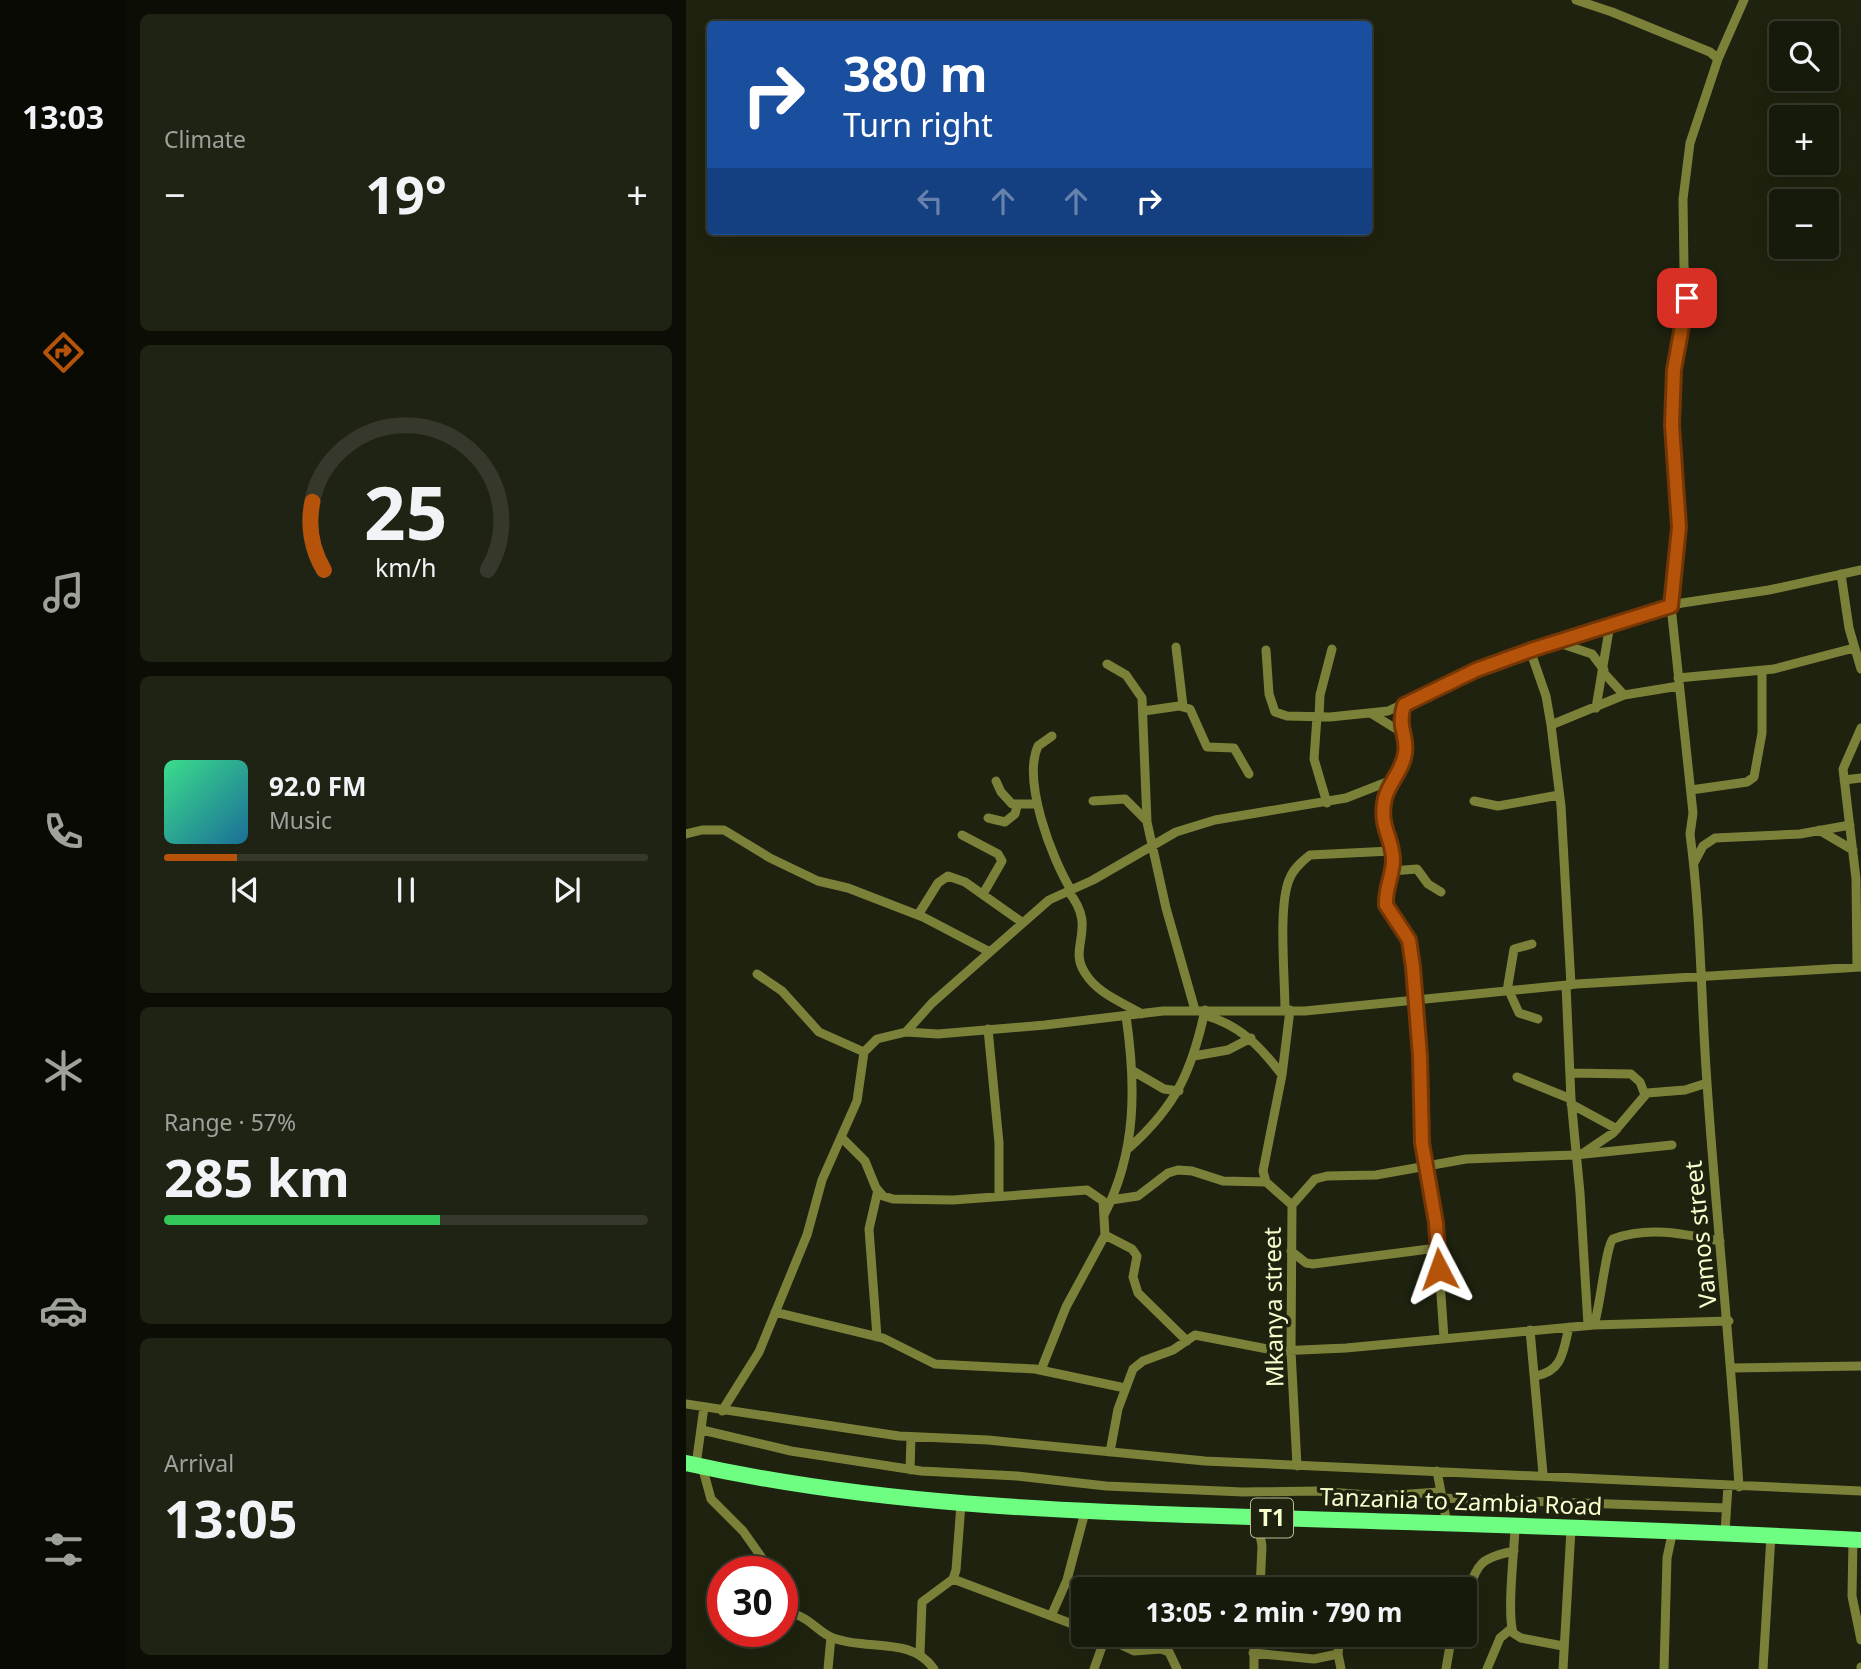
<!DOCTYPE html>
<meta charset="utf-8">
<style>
:root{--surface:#161a0a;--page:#1f2313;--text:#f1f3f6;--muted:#9ea19c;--line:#35382b;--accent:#b45309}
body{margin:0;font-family:"Noto Sans",sans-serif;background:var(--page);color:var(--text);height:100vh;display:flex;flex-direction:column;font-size:26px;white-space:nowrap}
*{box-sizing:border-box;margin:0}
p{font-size:23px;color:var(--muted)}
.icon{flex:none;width:38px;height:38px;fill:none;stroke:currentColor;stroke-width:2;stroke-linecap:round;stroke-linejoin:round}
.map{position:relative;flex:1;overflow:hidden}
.details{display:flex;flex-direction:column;gap:14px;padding:14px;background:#0c0e06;width:560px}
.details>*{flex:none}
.top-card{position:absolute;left:21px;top:21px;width:665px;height:214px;border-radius:7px;box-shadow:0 7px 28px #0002,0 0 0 2px var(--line);background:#1a4fa0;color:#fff;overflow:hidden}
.buttons{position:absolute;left:1083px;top:21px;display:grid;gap:14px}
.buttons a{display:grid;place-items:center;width:70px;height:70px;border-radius:7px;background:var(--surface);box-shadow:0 7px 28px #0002,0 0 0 2px var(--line);font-size:35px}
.speed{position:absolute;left:21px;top:1556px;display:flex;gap:14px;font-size:35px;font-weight:700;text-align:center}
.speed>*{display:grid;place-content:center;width:91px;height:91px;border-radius:50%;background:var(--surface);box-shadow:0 7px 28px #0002,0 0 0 2px var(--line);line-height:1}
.speed .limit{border:10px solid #d22;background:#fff;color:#111}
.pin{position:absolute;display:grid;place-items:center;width:60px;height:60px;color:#fff;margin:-30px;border-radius:14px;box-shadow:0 4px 10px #0006}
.me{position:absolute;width:77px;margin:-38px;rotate:356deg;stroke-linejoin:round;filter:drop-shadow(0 0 5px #0008)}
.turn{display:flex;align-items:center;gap:24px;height:147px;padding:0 21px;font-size:32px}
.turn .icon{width:91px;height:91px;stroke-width:2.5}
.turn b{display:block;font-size:49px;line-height:60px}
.lanes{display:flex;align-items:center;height:66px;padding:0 21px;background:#0003;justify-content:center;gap:35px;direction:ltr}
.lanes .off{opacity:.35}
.big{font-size:52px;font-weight:700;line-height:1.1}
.details .tile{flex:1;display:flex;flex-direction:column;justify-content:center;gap:10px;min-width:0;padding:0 24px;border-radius:10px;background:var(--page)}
.details .dial{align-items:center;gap:0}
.dial svg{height:182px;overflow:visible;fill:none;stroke:var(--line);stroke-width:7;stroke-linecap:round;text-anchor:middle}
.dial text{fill:var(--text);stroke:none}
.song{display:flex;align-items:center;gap:21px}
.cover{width:84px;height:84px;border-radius:10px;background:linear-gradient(135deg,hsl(150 70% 55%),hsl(200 70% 35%))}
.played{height:7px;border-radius:4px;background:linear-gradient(90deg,var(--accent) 15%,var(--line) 15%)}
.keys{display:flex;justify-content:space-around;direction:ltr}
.heat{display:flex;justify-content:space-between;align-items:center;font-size:38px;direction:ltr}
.charge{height:10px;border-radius:5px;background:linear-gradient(90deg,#34c759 57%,var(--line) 0)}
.trip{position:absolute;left:385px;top:1577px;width:406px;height:70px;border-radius:7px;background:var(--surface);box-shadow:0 7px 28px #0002,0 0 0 2px var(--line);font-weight:700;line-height:70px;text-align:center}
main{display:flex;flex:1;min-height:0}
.tabs{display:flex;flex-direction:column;width:126px;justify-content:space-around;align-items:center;background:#090a04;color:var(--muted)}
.tabs .icon{width:49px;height:49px}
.tabs .on{color:var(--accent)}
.tabs b{font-size:32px;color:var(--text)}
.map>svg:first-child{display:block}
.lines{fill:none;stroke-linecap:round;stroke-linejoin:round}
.minor{stroke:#7c8139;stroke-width:9}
.trunk{stroke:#6efe82;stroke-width:16}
.route-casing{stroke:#753606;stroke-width:18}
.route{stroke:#b45309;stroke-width:12}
.labels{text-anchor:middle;stroke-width:7;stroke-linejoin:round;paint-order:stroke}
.shield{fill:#1e220e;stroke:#b7bd95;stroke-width:2}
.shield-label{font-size:23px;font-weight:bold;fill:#f8ffcf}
.street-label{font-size:24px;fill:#f8ffcf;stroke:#1e220e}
</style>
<main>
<nav class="tabs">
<b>13:03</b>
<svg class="icon on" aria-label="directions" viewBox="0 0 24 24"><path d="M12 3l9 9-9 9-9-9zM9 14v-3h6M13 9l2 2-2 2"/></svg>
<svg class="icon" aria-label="music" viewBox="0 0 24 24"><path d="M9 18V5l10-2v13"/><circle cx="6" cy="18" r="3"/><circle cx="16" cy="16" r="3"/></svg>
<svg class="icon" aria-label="phone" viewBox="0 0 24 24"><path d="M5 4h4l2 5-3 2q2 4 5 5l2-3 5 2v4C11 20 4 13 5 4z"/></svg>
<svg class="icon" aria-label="climate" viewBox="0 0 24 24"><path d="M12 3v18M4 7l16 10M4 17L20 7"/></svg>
<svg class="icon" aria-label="car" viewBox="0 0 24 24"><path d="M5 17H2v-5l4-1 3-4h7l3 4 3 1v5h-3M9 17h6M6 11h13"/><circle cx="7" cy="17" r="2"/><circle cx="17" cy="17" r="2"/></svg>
<svg class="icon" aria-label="filters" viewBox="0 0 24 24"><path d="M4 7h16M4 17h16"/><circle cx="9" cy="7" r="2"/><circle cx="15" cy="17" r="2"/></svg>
</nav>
<section class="details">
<div class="tile"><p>Climate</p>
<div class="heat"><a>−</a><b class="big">19°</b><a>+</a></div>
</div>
<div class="tile dial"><svg viewBox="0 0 100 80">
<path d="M14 69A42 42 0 1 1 86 69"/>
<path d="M14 69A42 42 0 0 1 9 39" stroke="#b45309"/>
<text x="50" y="56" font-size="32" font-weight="700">25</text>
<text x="50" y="72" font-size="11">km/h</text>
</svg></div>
<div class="tile">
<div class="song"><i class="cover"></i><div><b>92.0 FM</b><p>Music</p></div></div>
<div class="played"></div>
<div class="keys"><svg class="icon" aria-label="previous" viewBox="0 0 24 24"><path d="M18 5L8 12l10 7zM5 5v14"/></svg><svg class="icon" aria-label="pause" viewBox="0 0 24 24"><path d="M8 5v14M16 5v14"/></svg><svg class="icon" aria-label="next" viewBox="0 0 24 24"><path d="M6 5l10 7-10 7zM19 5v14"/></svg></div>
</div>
<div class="tile"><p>Range · 57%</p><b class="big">285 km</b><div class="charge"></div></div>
<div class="tile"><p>Arrival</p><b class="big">13:05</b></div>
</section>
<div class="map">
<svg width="1175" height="1669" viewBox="0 0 1175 1669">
<rect width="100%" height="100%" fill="#1e220e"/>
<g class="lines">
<path class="minor" d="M890,0l36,12 98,40 8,7
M1155,574l8,54 12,41
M870,642l36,12 12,16
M490,647l7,59
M580,650l3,44 6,18 12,4 43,1 58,-6 88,-41 58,-21 148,-46 87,-13 92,-20
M844,650l16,46 5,29 10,81 10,179
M421,664l19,11 16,23 5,124 19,86 29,102
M917,672l21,23
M992,678l96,-9 80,-21
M717,705c-6,23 4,30 2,47 -1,17 -14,28 -19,44 -9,30 9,44 6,68 -1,13 -10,30 -5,43 4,11 16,19 21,31 8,18 7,44 9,63
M910,708l14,-84
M458,711l35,-5 11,3 17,38 27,1 15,26
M686,714l29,18
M631,717l-3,42 13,44
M633,717l1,-22 12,-46
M865,725l73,-30 55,-9
M366,736l-14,10c-16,35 14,113 33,144
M1158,780l17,-2
M310,781l5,11 11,12h25
M1005,790l56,-8 7,-5 8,-44v-62
M407,801l32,-2 21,21
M788,801l24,5 61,-11
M302,818l17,4 10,-8 2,-8
M1133,830l34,20
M0,834l16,-4h22l46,28 48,23 30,7 75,29 65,34
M276,835l36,19 4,7 -19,33
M1008,863l9,-17 12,-8 85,-4 50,-9
M705,871l26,-2 11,15 13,8
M382,891c31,38 -1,55 17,82 13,21 37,29 57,41
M232,915l20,-32 10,-7 17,6 58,41
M1171,967l-1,-88 -13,-110 18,-41
M71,974l25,17 37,41 45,20
M880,985l5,114 9,94 8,132
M821,991l7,-42 18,-5
M823,991l10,22 19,6
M728,1002l6,54 2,87 14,80 8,115
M599,1010c0,-32 -7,-103 4,-130 4,-11 12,-18 21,-25l81,-4
M604,1010l-8,65 -19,96 3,11 26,23
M518,1015c36,10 56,31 78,60
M302,1029l11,114v52
M220,1032l26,-29 117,-103 44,-20 83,-48 39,-12 131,-22 46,-18
M508,1056l34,-6 23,-12
M447,1071l31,18 15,2
M885,1073l60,1 9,8 5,13
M831,1077l54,22
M885,1104l46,25
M155,1137l24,24 11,27 7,8 10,3 60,1 134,-10 16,11 2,34 27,14 5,7 -4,21 5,16 49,48
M443,1148c47,-42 63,-77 76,-138
M896,1154l31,-21 34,-40 38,-3 22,-7
M425,1200l27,-4 30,-23 10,-3 14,1 31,10 43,1
M418,1215c33,-64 32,-130 22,-199
M605,1251l15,12 7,1 124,-16
M89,1312l108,26 52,26 100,5 90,19
M908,1325c6,-17 12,-80 19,-86 36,-13 71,-5 107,2
M844,1330l13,144
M191,1337l-8,-108 9,-39
M1046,1368l129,-2
M355,1370l25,-63 39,-72
M850,1376c27,-5 27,-25 33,-49
M0,1404l213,32 89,4 217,21 656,30
M36,1411l37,-59 48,-117 15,-55 35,-79 7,-49 13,-13 29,-7 32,2 107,-9 118,-14h142l272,-27 284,-17
M16,1430l89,21 130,20 96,5 89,10 137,6 73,-1 65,5 58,-4
M424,1452l8,-43 15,-40 10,-8 30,-11 22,-15 83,16 68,-3 248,-23 135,-4
M10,1465l8,-58
M16,1466l9,33 32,32 19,27 4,14
M611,1466l-6,-115 1,-146 23,-26 12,-3 49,-1 90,-16 109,-4 97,-10
M224,1470l1,-33
M751,1471l10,53
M1053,1487c-8,-135 -23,-269 -32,-404 -6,-82 -6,-167 -17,-249l3,-21 -22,-207 8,-79 -7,-102 2,-55 12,-57 2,-29 -4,-17 -1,-68 7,-56 28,-84 26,-59
M754,1498l286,10
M571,1518l5,28 -2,43
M829,1528c-1,26 -8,83 -2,105l8,5 42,8
M1039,1532l3,-46
M1167,1539l-1,57 9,44
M267,1579l130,49
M779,1601c13,-35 10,-42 49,-50
M96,1605c7,8 15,9 23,14 10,6 17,15 28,19 35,13 78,-2 101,31
M366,1614l15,-34 18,-68
M412,1634l36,17 27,-2 8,3 8,17
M519,1634l47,10
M654,1634l-2,20 3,15
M234,1653l2,-51 31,-23 3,-9 5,-66
M567,1653l61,6 24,-5
M142,1669l3,-32
M408,1669l11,-31
M568,1669v-35
M760,1669l6,-35
M801,1669l13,-31 12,-10
M877,1669l8,-140
M978,1669l3,-111 6,-28
M1077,1669l8,-134
M1175,1669v-2"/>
<path class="trunk" d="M0,1463c186,42 375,48 565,54 203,7 407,12 610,23"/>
</g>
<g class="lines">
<defs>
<path id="route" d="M753,1269l-3,-46 -14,-80 -2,-87 -7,-89 -4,-27 -23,-35c-1,-15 6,-28 7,-43 1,-23 -15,-35 -8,-64 5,-17 18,-28 20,-45 3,-17 -8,-25 -1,-48l72,-35 58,-21 137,-43 8,-79 -7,-102 2,-55 13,-72"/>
</defs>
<use href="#route" class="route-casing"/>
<use href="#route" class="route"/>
</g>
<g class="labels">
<rect class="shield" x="565" y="1498.5" width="42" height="39" rx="5"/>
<g class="shield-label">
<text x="586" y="1526">T1</text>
</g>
<g class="street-label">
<text transform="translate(1015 1234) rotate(-96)" y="8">Vamos street</text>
<text transform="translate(588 1307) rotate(-91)" y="8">Mkanya street</text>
<text transform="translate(775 1502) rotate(2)" y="8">Tanzania to Zambia Road</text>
</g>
</g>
</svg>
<div class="buttons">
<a><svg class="icon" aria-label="search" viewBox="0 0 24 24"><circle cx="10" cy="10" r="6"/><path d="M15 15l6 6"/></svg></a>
<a>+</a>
<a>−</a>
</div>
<div class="speed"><div class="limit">30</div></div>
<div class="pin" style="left:1001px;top:298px;background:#d93025"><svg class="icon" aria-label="arrive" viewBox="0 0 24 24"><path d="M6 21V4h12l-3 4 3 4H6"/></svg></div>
<svg class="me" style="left:753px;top:1269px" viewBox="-20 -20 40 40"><path d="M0-17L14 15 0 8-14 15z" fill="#b45309" stroke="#fff" stroke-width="4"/></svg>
<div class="trip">13:05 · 2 min · 790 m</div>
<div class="top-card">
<div class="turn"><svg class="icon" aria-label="right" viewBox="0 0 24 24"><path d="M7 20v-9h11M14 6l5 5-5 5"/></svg><div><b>380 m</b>Turn right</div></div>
<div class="lanes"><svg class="icon off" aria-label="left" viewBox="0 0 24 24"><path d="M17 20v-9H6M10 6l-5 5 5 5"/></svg><svg class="icon off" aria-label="ahead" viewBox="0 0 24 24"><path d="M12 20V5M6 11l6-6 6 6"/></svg><svg class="icon off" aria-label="ahead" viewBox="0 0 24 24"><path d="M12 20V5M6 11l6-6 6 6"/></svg><svg class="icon" aria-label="right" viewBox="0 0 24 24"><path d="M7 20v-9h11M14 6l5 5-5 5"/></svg></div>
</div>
</div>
</main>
